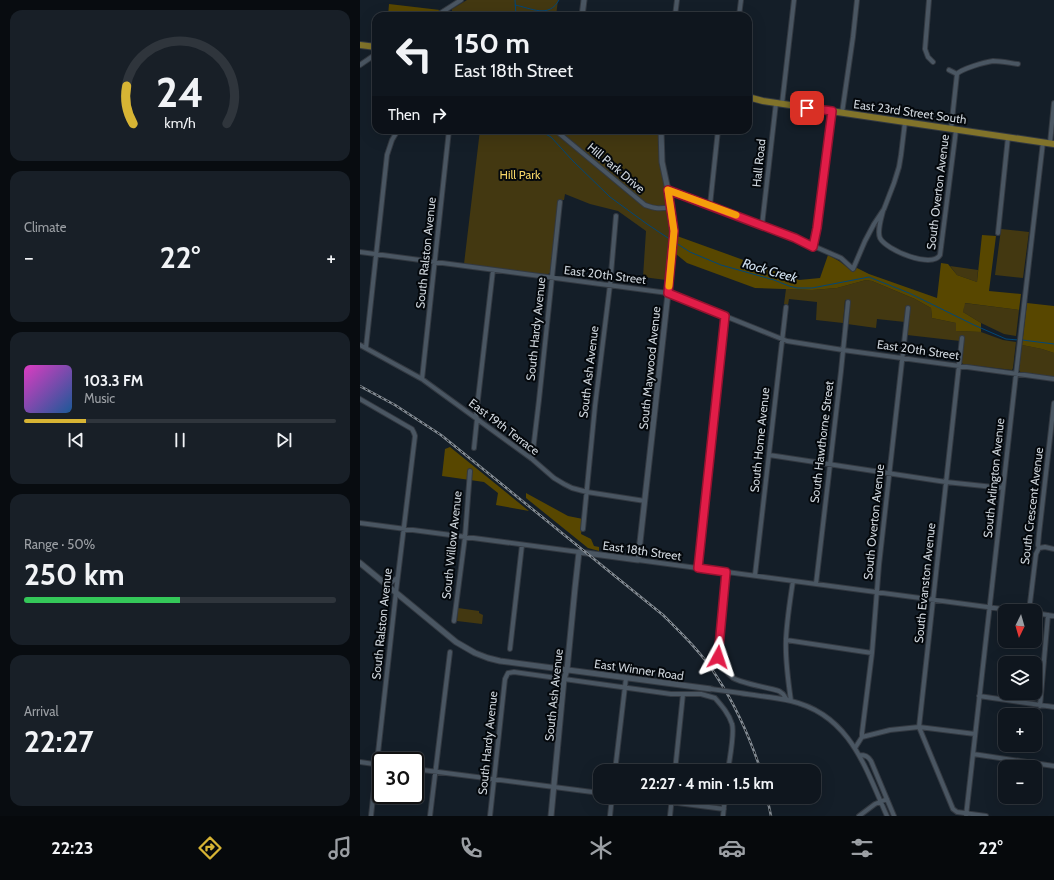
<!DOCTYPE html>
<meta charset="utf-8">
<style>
:root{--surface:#0f161e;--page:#181f27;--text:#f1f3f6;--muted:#9b9fa4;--line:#2f353c;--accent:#d7b434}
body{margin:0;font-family:Cabin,sans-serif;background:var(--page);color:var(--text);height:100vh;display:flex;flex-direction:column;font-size:15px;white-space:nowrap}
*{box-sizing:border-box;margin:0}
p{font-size:13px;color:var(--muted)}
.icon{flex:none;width:22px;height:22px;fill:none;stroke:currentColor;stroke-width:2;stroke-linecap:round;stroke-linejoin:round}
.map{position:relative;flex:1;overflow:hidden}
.details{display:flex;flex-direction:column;gap:10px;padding:10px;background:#080c10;width:360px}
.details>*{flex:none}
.banner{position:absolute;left:12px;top:12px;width:380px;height:122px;border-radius:12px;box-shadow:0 4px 16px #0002,0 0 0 1px var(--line);background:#0f161e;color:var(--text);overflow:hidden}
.needle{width:26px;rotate:185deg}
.controls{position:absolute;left:638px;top:604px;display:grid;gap:8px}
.controls a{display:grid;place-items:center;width:44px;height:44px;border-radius:8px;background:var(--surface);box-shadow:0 4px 16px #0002,0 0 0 1px var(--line);font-size:20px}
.speed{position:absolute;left:12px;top:752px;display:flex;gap:8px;font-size:20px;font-weight:700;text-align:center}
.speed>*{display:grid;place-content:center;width:52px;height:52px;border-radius:50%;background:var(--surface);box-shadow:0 4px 16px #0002,0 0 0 1px var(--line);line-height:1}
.speed .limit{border:2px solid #111;border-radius:6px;background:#fff;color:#111}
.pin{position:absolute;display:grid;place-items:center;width:34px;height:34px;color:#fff;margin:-17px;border-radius:8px;box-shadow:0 2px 6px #0006}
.me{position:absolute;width:44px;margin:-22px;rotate:5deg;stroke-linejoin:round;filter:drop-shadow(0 0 3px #0008)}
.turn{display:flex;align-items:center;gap:14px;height:84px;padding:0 16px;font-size:18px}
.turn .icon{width:52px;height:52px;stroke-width:2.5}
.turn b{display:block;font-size:28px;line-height:34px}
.then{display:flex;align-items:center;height:38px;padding:0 16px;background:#0003;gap:8px;font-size:15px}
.big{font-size:30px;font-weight:700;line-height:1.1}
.details .card{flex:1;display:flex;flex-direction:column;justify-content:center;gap:6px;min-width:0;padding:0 14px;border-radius:12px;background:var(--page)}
.details .dial{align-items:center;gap:0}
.dial svg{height:104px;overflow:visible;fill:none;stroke:var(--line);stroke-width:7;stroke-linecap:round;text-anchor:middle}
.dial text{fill:var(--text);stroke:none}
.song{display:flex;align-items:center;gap:12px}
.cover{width:48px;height:48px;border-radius:6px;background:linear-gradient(135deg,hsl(310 70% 55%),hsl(210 70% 35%))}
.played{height:4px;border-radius:2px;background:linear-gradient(90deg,var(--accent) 20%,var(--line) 20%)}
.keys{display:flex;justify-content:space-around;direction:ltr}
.heat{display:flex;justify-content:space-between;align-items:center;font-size:22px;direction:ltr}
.charge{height:6px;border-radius:3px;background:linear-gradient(90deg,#34c759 50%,var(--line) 0)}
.trip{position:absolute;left:233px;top:764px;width:228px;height:40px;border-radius:12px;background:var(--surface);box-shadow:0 4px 16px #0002,0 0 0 1px var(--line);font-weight:700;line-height:40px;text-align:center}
.dock{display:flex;height:64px;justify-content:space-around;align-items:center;background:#06090c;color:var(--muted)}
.dock .icon{width:28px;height:28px}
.dock .current{color:var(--accent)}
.dock b{font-size:18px;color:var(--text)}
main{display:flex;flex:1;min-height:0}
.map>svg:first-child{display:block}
.green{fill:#433811}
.forest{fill:#584700}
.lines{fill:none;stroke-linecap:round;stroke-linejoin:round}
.stream{stroke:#014678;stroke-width:1}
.minor-casing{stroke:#333941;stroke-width:6}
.tertiary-casing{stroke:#333941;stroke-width:7}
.primary-casing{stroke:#333941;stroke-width:8}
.minor{stroke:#4a5662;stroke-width:4}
.tertiary{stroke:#4a5662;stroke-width:5}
.primary{stroke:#81732a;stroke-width:6}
.rail-casing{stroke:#838b93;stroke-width:2.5}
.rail{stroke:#04080c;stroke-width:1;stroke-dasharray:3;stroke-linecap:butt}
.minor-bridge-casing{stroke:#333941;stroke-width:6;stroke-linecap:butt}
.minor-bridge{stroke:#4a5662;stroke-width:4}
.route-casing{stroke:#92132f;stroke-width:10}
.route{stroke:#e11d48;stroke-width:7}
.slow{stroke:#f59e0b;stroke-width:7}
.labels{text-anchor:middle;stroke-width:4;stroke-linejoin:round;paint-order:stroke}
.street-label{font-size:12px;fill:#ced5dc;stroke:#04080c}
.park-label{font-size:12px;fill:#f4d465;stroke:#04080c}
.water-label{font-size:13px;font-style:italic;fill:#d3e3f2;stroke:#04080c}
</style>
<main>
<section class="details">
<div class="card dial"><svg viewBox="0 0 100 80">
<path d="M14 69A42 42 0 1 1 86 69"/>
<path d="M14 69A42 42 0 0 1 9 40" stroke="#d7b434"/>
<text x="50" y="56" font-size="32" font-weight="700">24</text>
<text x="50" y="72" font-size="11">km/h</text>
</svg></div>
<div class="card"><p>Climate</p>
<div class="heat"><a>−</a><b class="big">22°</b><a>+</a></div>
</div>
<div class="card">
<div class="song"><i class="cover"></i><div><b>103.3 FM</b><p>Music</p></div></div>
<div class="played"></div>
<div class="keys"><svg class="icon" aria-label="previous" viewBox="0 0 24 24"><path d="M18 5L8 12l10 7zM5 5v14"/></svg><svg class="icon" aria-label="pause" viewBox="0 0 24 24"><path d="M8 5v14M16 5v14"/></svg><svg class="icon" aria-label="next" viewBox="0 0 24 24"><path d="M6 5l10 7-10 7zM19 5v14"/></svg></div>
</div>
<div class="card"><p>Range · 50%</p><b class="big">250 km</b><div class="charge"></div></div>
<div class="card"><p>Arrival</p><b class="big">22:27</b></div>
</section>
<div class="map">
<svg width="694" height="816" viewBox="0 0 694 816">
<rect width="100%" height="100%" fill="#141e28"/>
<path class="green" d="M107,0h91l-2,16 -28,-2 -10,2h-66v-7z
M120,130h180l11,91 -1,26 -4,33 -23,-3 3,-46 -28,-20 -28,-7 -25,-10 -1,6h-5l-9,73 -4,2 -82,-11z
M641,229l28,3 -6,46 -28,-3z
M590,266l28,4 -1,12 -20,-7z
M506,280l6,1 43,18 16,9 1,10 24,5 1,8 24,1 22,8 13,2 -3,26 -1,2 -49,-6 -2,-2 2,-26h-3v5l-53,-6 3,-29h-4l-1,16 -28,-3 -1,9 -29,-4 3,-23 -5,-1 -2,23 -27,-3 1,-18 -28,-3 -1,6 -4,-1 2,-15 26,1 25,-2z
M604,303l55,7 -3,26 -12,-2 -23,-11 -18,-11z
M662,345l20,4 12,4v24l-33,-4 -2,-3z
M98,608l21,3v2l4,2 -1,9 -25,-3z"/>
<path class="forest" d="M29,4l51,6 -10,6h-42z
M622,235l14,1 -7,55 32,3 -2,16 -54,-7 -2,9 18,11v9l-25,-1v-8l-24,-5 -1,-10 -16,-9 -43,-18 -6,-1 -29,8 -25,2 -57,-2 -68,-25 -11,-9 1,-18 122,44 21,-2 8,-23 11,6 13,10 5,-3 12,6 68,24 4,-35 7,1 9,11 20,7z
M667,303l27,3v47l-12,-4 -20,-4z
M90,447l79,64 -33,-6 2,-12 -14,-11 -42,-6 3,-27z
M166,493l42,23 15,3 -2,15 10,5 3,7 5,1v4l-11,-3 -62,-50z"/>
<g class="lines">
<path class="stream" d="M155,0l1,16
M155,5c16,3 34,14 44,-5
M178,130l13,7 21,23 38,37 37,27 24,16
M316,243l14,9 31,13 53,15 15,6 8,2h15l57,-11 40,16 65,32 32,14 13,1
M662,340l32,4"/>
<defs>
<path id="minor" d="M569,0l-4,49 3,8 5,5
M76,16l25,-16
M315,16l2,-16
M379,16l2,-16
M0,65l16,-11
M589,70l8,4
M597,74c4,-5 28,-12 36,-13 8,0 17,2 25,3
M422,104l12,-104
M482,113l11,-76 4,-37
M591,129l6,-55
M195,130l90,75c11,4 15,4 26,2
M690,143l4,-40
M308,190l127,48 46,20 12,11 12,-28 9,-17 10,-15 10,-26 5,-16 2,-12 4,-33
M350,205l8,-75
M523,211c-2,8 -6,20 -3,27 6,12 52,31 60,17l16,-125
M402,225l14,-122
M638,233l10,-96
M453,247l4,-19 15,-117
M0,252l308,41 119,48 56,9 211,29
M602,338l-43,389 34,82 4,3 29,4
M0,345l62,34 110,80 22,19 10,6 8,4 15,4 58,9
M6,347l21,-192 5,-15 6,-10
M62,379l27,-249
M0,399l52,30 2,4 1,3 -19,156 -25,224
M114,448l3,-29 -1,-3 17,-146
M409,455l177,27 57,6
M172,459l7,-59 21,-198
M0,523l219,29
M223,529l12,-123 15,-121 6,-69
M679,548l6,-1 9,2
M278,560l379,51
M338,568l27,-252
M366,572l-8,85c4,8 8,16 15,21 11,6 33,9 46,13l4,3 4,6
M395,575l31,-268
M24,582h8l5,-4
M456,584l25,-213 7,-69
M669,611l7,-57 3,-6 -1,-3 1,-11 15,-131
M675,613l19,3
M94,621l11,-84 5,-66
M426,640l86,13
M150,649l12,-104
M380,693c17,3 35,4 51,8 59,14 74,66 96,115
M619,696l75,11
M431,701c-3,-21 -6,-41 -5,-62 1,-20 4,-39 7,-58
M680,706l8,-91
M502,737l28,-7 29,-3 56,7
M495,748l7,-11v-4l10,-80 7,-88 29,-257
M613,754l81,12
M499,755c6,0 9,1 12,6l23,55
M0,762l21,3
M55,769l185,24
M255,771l11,-93
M315,771l8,-77
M271,797l93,12
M70,816l20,-164
M130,816l15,-137 3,-6 6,-1 157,22h30l14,4c7,8 14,16 17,26 3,9 -3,37 -4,47
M250,816l2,-19
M310,816l2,-19
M363,816l2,-19
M499,816l16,-12 12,-5
M606,816l50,-442 27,-232"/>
<path id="tertiary" d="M222,16l2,-16
M0,563l96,79 19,11 13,5 12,3 211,28
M191,816l13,-137 3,-9 8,-82 4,-36 59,8 35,-311 1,-18 -1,-10 -5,-31 -6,-28 -1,-32"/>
<path id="primary" d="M0,45l16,2
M388,97l15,4 291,43"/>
</defs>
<use href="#minor" class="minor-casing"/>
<use href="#tertiary" class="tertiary-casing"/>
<use href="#primary" class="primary-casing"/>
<use href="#minor" class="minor"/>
<use href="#tertiary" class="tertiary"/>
<use href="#primary" class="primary"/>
<defs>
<path id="rail" d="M0,386l35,19 46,30 222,180c19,19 40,39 54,62 19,29 33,61 44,94
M407,797l4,19"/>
</defs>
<use href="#rail" class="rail-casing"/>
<use href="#rail" class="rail"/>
<defs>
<path id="minor-bridge" d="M351,689l29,4"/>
</defs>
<use href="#minor-bridge" class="minor-bridge-casing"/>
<use href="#minor-bridge" class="minor-bridge"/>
</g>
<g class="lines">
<defs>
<path id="route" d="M358,657l8,-85 -28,-4 27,-252 -57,-23 6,-62 -6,-41 127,48 18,9 4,-19 15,-117 -25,-3"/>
</defs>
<use href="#route" class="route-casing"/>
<use href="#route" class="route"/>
<path class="slow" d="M309,286l5,-55 -6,-41 68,25"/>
</g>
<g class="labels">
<g class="street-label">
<text transform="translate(550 112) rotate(8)" y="4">East 23rd Street South</text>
<text transform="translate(399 163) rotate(-84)" y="4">Hall Road</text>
<text transform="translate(256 168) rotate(40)" y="4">Hill Park Drive</text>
<text transform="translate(578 192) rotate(-83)" y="4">South Overton Avenue</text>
<text transform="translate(66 253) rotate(-84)" y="4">South Ralston Avenue</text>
<text transform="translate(245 275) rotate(7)" y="4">East 20th Street</text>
<text transform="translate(176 329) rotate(-84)" y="4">South Hardy Avenue</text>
<text transform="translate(558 350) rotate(8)" y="4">East 20th Street</text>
<text transform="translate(290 368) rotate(-84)" y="4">South Maywood Avenue</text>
<text transform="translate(229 372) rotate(-83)" y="4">South Ash Avenue</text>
<text transform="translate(144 427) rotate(37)" y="4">East 19th Terrace</text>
<text transform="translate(400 440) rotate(-84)" y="4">South Home Avenue</text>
<text transform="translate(462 442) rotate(-83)" y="4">South Hawthorne Street</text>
<text transform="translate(634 478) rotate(-84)" y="4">South Arlington Avenue</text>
<text transform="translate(672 506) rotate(-83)" y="4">South Crescent Avenue</text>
<text transform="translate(514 522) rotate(-84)" y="4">South Overton Avenue</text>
<text transform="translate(92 545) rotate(-84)" y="4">South Willow Avenue</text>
<text transform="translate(282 551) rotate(8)" y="4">East 18th Street</text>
<text transform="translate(565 583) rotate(-84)" y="4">South Evanston Avenue</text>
<text transform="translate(22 624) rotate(-84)" y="4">South Ralston Avenue</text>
<text transform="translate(279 670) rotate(8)" y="4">East Winner Road</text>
<text transform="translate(194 695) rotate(-84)" y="4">South Ash Avenue</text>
<text transform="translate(128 743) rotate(-84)" y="4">South Hardy Avenue</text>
</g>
<g class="park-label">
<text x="160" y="179">Hill Park</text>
</g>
<g class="water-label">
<text transform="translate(410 270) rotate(16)" y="5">Rock Creek</text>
</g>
</g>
</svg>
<div class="controls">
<a><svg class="needle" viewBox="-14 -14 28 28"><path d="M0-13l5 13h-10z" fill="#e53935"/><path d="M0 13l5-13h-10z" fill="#9b9fa4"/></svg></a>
<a><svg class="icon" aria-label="layers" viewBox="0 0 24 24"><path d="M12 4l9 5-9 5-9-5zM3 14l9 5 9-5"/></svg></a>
<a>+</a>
<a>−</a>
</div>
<div class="speed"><div class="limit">30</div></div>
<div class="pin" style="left:447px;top:108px;background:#d93025"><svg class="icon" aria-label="arrive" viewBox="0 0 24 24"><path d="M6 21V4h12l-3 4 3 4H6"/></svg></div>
<svg class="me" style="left:358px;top:657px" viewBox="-20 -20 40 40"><path d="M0-17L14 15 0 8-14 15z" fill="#e11d48" stroke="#fff" stroke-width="4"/></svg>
<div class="trip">22:27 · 4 min · 1.5 km</div>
<div class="banner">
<div class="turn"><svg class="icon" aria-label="left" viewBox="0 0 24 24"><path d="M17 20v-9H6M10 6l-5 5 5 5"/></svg><div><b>150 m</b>East 18th Street</div></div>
<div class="then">Then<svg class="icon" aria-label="right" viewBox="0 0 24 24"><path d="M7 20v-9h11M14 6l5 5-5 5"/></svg></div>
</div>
</div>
</main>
<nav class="dock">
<b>22:23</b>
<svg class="icon current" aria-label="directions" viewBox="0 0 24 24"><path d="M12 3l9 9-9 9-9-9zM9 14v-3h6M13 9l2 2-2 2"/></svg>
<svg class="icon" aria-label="music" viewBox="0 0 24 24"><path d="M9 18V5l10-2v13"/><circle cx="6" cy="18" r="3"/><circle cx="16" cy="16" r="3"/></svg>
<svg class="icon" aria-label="phone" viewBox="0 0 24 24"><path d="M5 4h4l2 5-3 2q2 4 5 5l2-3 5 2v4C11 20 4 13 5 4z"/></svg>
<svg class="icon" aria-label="climate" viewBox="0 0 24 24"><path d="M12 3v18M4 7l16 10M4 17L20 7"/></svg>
<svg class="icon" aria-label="car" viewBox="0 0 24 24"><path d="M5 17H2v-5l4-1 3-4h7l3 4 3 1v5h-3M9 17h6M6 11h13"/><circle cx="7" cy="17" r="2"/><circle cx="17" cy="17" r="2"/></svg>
<svg class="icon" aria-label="filters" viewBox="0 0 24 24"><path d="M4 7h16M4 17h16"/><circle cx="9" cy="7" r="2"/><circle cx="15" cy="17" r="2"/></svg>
<b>22°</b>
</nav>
